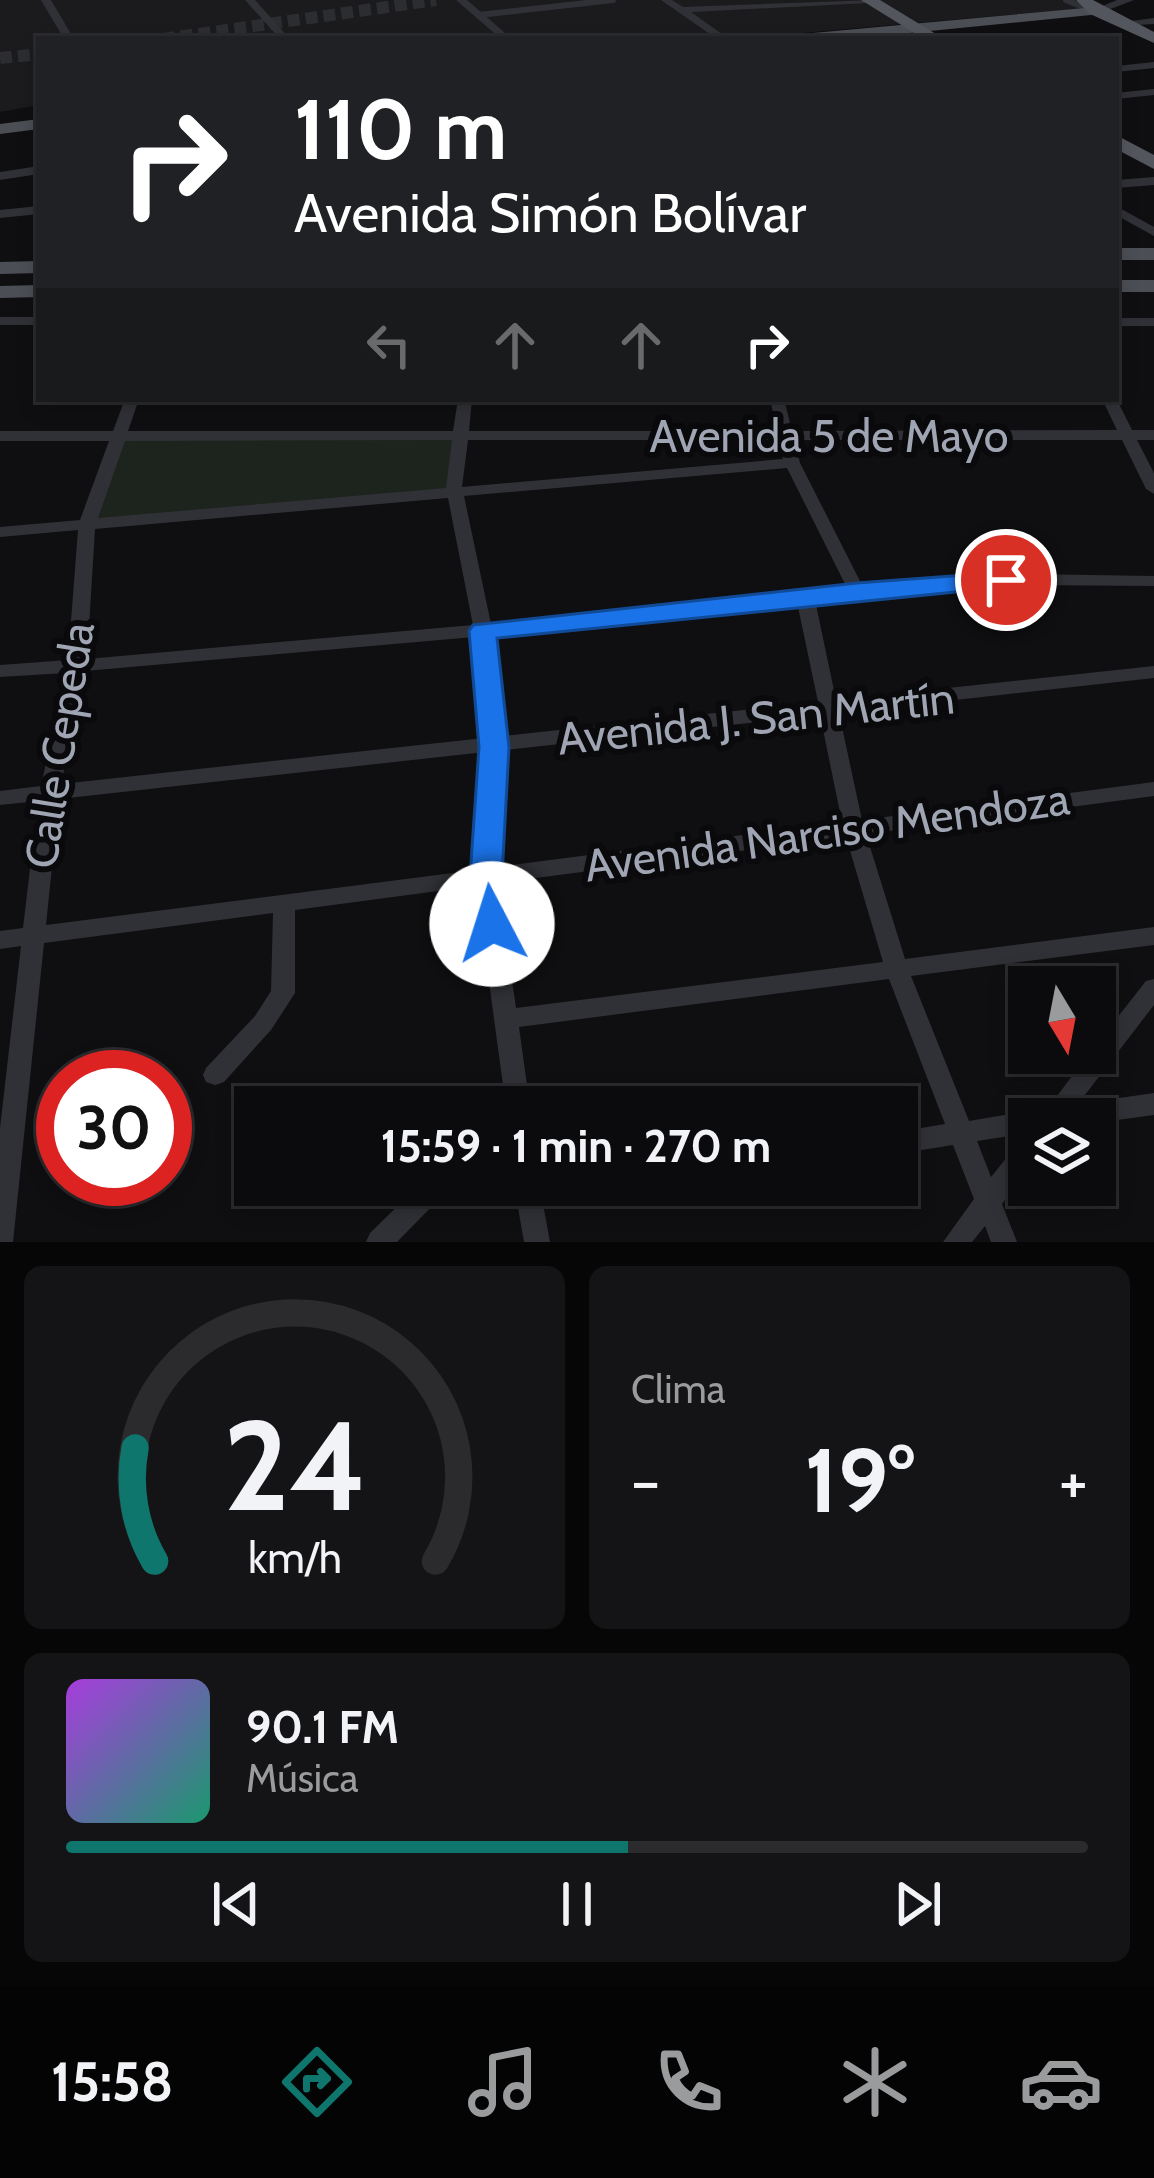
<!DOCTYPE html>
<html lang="es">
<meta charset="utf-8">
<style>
:root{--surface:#0b0b0d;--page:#141416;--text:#f1f3f6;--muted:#9a9b9d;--line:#2b2b2e;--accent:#0f766e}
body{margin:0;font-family:Cabin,sans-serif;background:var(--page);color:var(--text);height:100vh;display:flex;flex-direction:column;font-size:45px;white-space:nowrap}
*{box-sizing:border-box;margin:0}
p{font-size:39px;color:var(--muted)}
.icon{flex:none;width:66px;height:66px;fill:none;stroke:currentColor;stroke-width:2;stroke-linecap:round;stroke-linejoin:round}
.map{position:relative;height:1242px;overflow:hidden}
.panel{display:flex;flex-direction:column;gap:24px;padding:24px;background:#060607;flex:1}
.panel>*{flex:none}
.guide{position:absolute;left:36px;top:36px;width:1083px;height:366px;border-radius:0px;box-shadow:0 6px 18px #0003,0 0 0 3px var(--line);background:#202124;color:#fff;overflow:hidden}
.needle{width:78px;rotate:170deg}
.buttons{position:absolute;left:1008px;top:966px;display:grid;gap:24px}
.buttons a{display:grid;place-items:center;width:108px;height:108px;border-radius:0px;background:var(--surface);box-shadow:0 6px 18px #0003,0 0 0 3px var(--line);font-size:60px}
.speed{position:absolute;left:36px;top:1050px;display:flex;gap:24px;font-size:60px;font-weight:700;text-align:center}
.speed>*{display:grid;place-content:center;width:156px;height:156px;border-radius:50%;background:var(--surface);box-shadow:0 6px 18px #0003,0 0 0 3px var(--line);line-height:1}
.speed .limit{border:18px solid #d22;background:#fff;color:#111}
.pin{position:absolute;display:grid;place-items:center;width:102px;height:102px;color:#fff;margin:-51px;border:6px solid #fff;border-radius:50%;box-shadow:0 3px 12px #0007}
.me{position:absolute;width:132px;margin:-66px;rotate:355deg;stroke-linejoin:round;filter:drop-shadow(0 0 9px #0008)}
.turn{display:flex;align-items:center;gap:42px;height:252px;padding:0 60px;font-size:54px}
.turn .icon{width:156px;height:156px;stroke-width:2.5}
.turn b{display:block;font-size:84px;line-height:102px}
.lanes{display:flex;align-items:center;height:114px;padding:0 60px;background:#0003;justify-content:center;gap:60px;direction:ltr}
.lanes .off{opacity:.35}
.big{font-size:90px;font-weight:800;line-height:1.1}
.panel .widget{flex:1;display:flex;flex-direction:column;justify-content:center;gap:18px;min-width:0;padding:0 42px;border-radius:18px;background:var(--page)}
.panel .dial{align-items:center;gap:0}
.dial svg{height:312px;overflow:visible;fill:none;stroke:var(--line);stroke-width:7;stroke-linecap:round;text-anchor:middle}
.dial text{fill:var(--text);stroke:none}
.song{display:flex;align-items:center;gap:36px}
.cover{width:144px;height:144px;border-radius:18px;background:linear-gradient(135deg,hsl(280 70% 55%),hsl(160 70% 35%))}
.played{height:12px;border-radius:6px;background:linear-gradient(90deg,var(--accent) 55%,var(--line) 55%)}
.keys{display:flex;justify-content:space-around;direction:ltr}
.heat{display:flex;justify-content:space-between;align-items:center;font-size:66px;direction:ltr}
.panel .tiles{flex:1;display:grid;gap:24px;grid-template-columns:1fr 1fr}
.widget:last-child{grid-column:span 2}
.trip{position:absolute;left:234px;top:1086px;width:684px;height:120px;border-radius:0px;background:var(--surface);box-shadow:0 6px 18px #0003,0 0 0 3px var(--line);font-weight:800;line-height:120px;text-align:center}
.menu{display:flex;height:192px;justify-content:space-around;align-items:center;background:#040405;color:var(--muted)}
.menu .icon{width:84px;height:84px}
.menu .active{color:var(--accent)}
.menu b{font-size:54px;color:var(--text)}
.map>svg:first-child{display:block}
.built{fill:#1b1b1e}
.green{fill:#1c241d}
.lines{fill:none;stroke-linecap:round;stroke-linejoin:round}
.tertiary-tunnel{stroke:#2c2d31;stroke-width:12;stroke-dasharray:12 6;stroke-linecap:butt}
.service{stroke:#303136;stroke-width:6}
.minor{fill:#303136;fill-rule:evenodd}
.tertiary{fill:#303136;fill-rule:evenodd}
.primary{fill:#4c4e55;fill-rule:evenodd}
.trunk{fill:#54565e;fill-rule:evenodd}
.route{fill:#1a73e8;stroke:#114b97;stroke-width:3}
.labels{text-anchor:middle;stroke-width:12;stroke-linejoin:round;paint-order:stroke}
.street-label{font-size:45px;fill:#9fa5b3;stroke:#0a0a0c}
</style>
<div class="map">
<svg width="1154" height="1242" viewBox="0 0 1154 1242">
<rect width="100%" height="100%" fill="#0f0f11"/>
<path class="built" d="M0,0h1070l17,8 -352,31h-696v66l-39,7z"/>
<path class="green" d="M118,435h339l-3,54 -367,36z"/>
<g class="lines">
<path class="tertiary-tunnel" d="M163,39l273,-39
M0,58l39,-4"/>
<path class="service" d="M1066,0l25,10
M479,15l134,-15"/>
<path class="minor" d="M41,0h10l23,39h-10z
M245,0h10l35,39h-10z
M456,0h11l45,39h-11z
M661,0h11l11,7 191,-7 -5,3 -178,9 38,27h-12z
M1154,62v6l-38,4v-6z
M1154,89v6l-38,4v-6z
M39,166v8l-39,6v-8z
M1154,177v8l-38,3v-8z
M39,206v8l-39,4v-8z
M1116,206l38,21v9l-38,-21z
M0,317h39v8h-39z
M1116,318h38v8h-38z
M1116,398l16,32h22v10h-17l17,33v21l-8,-5 -24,-49h-328l6,23 62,122 163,-11 129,2v10l-129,-1 -210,15 21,100 318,-34v12l-315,35 23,107 292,-38v14l-288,38 39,125 249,-32v18l-243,31 58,145 60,-10 9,3 2,5 49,-66h6v-7l51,-65 8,-2v26l-76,99 76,-11v22l-59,8v-4h-66v14l-52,8 14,36 29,-36 9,-3v30l-27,36 15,38h-26l-6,-16 -13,16h-29l31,-43 -21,-54 -56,9v-22l48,-8 -56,-145 -370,48 11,80h-24l-30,-221 -181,24v83l-24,37 -47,52 -9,3 -9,-3 -3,-7 3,-7 49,-52 16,-25 2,-78 -229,30 -31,299h-13v-114l21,-182 -21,3v-18l23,-3 15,-127 -38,4v-14l41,-5 25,-113 -66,4v-12l68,-5 10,-130 -78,7v-10l80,-7 29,-79h-109v-10h113l12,-32h14l-11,32h325l5,-32h14l-3,32h308l-7,-32h14l8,32 325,-1 -15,-31zM452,440l-6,48 -348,30 27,-77zM468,440h311l4,19 -321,28zM787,468l59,118 -355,38 -27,-128zM448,498l25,127 -386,34 8,-130zM797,602l21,100 -314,34 -12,-101zM474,637l10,101 -423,46 24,-113zM820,715l22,107 -345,45 8,-117zM485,752l-9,118 -430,55 13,-126zM846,837l37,125 -367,46 -18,-125z
M419,1185h30l-4,8 -48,49h-31l4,-9z
M514,1185h97l-4,8 -64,11 7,38h-26z"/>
<path class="tertiary" d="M1117,0h17l-34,13 -10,-2z
M1154,18v6l-31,2 -6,-3z"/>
<path class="primary" d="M1096,7l7,4 -2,3 -252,25h-55l8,-5z
M39,119v10l-39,5v-10z
M1116,248h38v12h-38z
M39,261v12l-39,1v-12z
M1116,280h38v12h-38z
M39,285v12l-39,1v-12z"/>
<path class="trunk" d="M861,0h19l64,39h-20z
M1076,0h17l61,32v11l-64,-29z
M1116,135l38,20v14l-38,-20z"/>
</g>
<path class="route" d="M1006,572l13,8 -4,6 -518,52 12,109 -7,130 7,47 -5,9 -12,4 -12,-4 -10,-56 9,-130 -10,-116 4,-6 384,-42z"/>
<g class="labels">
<g class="street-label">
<text x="829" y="452">Avenida 5 de Mayo</text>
<text transform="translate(756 718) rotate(-6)" y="16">Avenida J. San Martín</text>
<text transform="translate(59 745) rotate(-81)" y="16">Calle Cepeda</text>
<text transform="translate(827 832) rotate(-8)" y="16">Avenida Narciso Mendoza</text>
</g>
</g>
</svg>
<div class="buttons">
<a><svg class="needle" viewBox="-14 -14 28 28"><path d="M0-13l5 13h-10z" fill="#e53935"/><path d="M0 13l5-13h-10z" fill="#9a9b9d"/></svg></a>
<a><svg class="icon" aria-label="layers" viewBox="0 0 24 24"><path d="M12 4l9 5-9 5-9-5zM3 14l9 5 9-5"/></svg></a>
</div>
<div class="speed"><div class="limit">30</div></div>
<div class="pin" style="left:1006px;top:580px;background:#d93025"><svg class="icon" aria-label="arrive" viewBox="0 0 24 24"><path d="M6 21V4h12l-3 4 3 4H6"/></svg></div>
<svg class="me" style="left:492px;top:924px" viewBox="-20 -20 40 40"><circle r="19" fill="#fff"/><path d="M0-13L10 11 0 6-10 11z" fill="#1a73e8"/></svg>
<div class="trip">15:59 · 1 min · 270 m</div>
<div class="guide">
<div class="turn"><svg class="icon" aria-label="right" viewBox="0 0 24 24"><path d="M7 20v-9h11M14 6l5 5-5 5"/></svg><div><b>110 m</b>Avenida Simón Bolívar</div></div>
<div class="lanes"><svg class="icon off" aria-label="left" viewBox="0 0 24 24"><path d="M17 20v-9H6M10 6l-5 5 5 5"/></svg><svg class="icon off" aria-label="ahead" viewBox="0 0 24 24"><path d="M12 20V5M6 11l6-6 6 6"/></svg><svg class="icon off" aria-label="ahead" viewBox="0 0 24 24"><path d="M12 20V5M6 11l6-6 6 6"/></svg><svg class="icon" aria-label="right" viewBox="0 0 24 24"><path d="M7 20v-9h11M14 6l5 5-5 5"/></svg></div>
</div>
</div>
<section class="panel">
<div class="tiles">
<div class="widget dial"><svg viewBox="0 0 100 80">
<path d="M14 69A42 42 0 1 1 86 69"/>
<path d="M14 69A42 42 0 0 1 9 40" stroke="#0f766e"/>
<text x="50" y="56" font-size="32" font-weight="700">24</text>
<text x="50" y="72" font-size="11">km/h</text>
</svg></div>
<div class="widget"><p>Clima</p>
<div class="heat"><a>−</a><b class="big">19°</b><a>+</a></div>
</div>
<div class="widget">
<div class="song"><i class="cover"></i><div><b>90.1 FM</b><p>Música</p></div></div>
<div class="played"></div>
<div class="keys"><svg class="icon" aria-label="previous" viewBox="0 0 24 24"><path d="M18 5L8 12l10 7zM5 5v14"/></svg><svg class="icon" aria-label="pause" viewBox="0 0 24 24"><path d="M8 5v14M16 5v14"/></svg><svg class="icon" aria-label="next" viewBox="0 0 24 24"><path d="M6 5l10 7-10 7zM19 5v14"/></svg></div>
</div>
</div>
</section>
<nav class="menu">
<b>15:58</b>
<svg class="icon active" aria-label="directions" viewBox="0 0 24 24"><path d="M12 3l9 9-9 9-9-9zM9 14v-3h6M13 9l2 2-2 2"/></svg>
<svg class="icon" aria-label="music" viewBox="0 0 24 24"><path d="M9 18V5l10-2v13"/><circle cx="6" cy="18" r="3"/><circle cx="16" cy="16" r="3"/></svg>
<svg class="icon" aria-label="phone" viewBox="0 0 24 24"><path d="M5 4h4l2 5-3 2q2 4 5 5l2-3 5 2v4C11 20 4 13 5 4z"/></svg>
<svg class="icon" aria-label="climate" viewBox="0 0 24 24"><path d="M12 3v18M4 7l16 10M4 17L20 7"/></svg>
<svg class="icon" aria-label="car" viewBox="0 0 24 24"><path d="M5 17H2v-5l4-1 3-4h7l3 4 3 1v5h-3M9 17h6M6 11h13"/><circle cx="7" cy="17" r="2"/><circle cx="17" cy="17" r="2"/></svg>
</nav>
